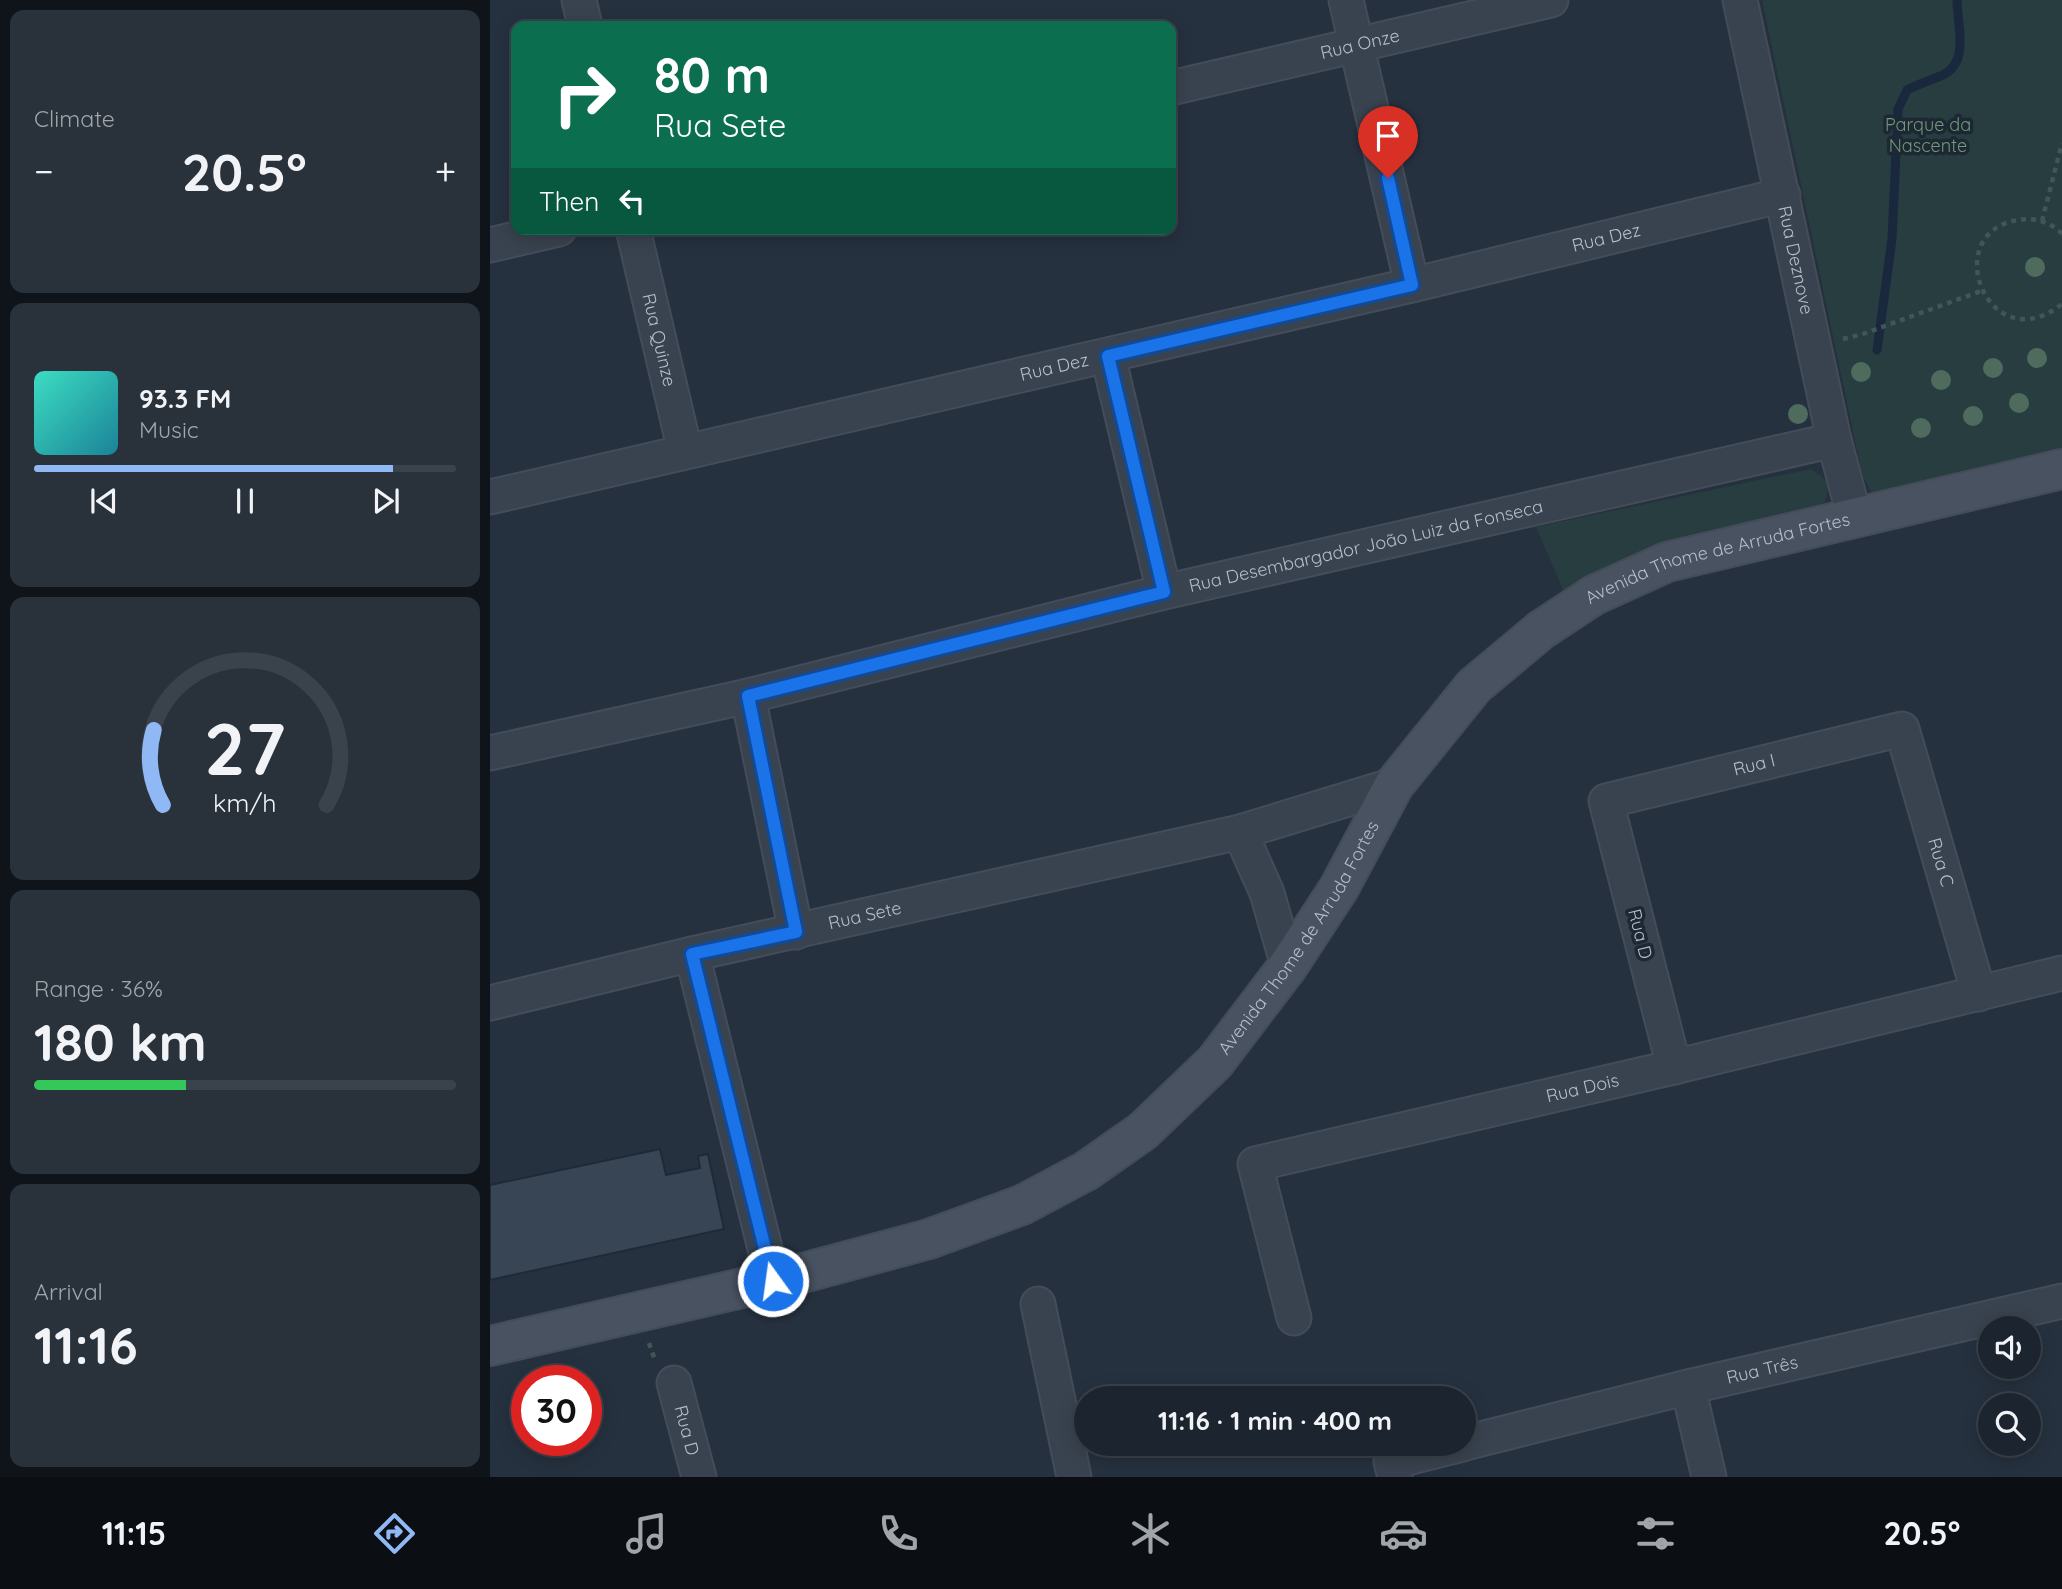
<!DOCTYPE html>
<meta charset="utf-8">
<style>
:root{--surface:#1c252f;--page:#29313b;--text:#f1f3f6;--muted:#a0a5aa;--line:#3a424b;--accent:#8fb8f5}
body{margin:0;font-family:Quicksand,sans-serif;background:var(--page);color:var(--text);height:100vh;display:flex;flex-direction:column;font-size:26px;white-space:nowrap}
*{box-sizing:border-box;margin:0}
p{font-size:23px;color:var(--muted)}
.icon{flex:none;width:38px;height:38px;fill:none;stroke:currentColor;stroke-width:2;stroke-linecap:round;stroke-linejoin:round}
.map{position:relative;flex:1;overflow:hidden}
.sheet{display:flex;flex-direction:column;gap:10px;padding:10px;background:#0f141a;width:490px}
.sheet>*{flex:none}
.banner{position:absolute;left:21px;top:21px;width:665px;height:214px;border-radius:14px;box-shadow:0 4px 18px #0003,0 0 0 2px var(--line);background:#0b6e4f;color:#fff;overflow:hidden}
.buttons{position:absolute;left:1488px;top:1316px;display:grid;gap:14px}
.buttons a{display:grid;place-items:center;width:63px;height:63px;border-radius:50%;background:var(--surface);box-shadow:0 4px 18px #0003,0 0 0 2px var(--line);font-size:35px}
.speed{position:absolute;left:21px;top:1365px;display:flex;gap:14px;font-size:35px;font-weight:700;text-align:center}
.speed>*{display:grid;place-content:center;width:91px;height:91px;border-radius:50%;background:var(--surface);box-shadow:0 4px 18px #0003,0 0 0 2px var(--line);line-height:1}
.speed .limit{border:10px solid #d22;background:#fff;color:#111}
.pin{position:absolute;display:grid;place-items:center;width:60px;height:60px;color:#fff;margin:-72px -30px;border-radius:50% 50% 50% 0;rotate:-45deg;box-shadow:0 0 7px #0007}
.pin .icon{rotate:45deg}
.me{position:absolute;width:77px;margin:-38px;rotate:346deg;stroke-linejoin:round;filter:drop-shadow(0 0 5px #0008)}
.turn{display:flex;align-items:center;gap:24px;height:147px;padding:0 28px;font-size:32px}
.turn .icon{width:91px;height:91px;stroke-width:2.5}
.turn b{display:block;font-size:49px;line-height:60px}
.then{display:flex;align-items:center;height:66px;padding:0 28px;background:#0003;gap:14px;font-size:26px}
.big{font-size:52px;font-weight:700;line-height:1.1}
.sheet .widget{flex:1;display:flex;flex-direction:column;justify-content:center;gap:10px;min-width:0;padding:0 24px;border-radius:14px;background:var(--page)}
.sheet .dial{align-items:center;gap:0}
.dial svg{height:182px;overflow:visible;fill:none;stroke:var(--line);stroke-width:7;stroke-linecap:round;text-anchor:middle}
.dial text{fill:var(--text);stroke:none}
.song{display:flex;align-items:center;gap:21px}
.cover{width:84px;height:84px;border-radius:10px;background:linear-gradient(135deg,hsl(170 70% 55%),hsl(190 70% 35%))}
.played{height:7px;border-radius:4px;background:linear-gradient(90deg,var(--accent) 85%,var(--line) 85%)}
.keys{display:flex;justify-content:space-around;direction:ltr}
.heat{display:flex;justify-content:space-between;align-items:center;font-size:38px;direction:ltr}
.charge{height:10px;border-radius:5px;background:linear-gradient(90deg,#34c759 36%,var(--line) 0)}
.trip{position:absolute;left:584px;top:1386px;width:402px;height:70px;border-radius:35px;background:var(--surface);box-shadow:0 4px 18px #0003,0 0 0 2px var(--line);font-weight:700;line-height:70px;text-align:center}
.tab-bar{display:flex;height:112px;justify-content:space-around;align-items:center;background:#0b0f13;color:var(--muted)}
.tab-bar .icon{width:49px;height:49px}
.tab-bar .on{color:var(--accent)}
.tab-bar b{font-size:32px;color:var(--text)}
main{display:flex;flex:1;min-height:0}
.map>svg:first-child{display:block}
.green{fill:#273d40}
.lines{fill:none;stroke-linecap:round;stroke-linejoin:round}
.stream{stroke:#19283c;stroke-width:9}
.building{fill:#384554;stroke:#202a36;stroke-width:2}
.street-casing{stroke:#434c58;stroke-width:37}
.secondary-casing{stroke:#434c58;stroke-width:42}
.path{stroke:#415658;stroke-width:4.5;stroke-dasharray:5 5;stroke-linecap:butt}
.street{stroke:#39434f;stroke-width:33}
.secondary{stroke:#485261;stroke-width:38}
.tree{fill:#4e6b5e}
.route-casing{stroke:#114b97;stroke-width:18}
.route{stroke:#1a73e8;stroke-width:12}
.labels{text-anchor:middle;stroke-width:7;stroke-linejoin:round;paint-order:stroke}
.street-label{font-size:18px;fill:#b6bec9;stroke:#1e2834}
.park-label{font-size:18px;fill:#6e9a77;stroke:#1e2834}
</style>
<main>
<section class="sheet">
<div class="widget"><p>Climate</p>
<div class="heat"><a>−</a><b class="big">20.5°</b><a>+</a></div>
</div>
<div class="widget">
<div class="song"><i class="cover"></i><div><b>93.3 FM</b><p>Music</p></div></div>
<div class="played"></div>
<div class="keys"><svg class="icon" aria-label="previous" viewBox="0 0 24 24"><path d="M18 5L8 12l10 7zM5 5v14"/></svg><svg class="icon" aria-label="pause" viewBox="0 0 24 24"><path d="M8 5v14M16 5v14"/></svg><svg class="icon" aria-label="next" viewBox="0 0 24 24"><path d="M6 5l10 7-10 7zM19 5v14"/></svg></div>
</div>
<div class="widget dial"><svg viewBox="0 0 100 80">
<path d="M14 69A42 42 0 1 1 86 69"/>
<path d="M14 69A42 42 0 0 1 10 36" stroke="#8fb8f5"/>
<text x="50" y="56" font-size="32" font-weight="700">27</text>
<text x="50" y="72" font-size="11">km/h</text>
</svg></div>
<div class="widget"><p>Range · 36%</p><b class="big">180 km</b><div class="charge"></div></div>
<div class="widget"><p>Arrival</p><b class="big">11:16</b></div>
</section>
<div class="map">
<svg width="1572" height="1477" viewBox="0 0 1572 1477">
<rect width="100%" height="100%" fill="#26313f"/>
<path class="green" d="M1272,0h300v451l-187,48 -13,-25z
M1321,469c22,14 18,18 12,41l-256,89 -31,-72z"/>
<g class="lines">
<path class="stream" d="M1387,350l15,-111 6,-130 9,-19c12,-6 24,-10 36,-15 27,-13 14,-51 14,-75"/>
</g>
<path class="building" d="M170,1149l6,26 34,-7 -2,-12 10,-2 16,75 -234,51v-95z"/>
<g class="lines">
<defs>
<g id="street">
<path d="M89,0l6,26"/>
<path d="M856,0l66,285"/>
<path id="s1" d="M1250,0l94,440 21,79"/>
<path id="s2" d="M681,88l380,-88"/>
<path id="s3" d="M143,229l52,222"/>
<path d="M0,245l69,-16"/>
<path d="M618,356l56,236"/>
<path id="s4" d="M0,497l922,-212 371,-90"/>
<path d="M258,696l48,236"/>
<path id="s5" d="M0,753l258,-57 416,-104 670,-152"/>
<path d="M750,832l27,61 21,73"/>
<path d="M202,954l81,327"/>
<path id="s6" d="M0,1003l202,-49 548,-122 154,-47"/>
<path id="s7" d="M1184,1067l-68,-266 296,-72 77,265"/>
<path d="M548,1304l36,173"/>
<path id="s8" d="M804,1318l-39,-154 419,-97 388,-94"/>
<path id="s9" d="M184,1383l25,94"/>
<path d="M1198,1387l21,90"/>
<path id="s10" d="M975,1443l223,-56 374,-86"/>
<path d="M905,1477l-4,-15 72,-18"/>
</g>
<g id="secondary">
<path id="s11" d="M0,1346l283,-65 156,-42 93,-34 64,-34 57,-40 72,-69 73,-96 51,-78 55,-103 80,-99 67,-56 53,-35 73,-33 395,-93"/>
</g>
</defs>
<use href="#street" class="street-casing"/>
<use href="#secondary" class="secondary-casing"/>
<path class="path" d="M1552,221l20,-78
M1572,234c-11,-12 -28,-17 -44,-14 -81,13 -29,143 44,84
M1353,339l20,-5 118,-43
M159,1343l6,17"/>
<use href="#street" class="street"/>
<use href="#secondary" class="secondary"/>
</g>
<g class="tree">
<circle cx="1545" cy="267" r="10"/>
<circle cx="1547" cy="358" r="10"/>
<circle cx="1503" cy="368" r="10"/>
<circle cx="1371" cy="372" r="10"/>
<circle cx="1451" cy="380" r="10"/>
<circle cx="1529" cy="403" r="10"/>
<circle cx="1308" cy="414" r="10"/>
<circle cx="1483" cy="416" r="10"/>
<circle cx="1431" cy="428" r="10"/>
</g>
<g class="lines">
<defs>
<path id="route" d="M283,1281l-81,-327 104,-22 -48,-236 416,-104 -56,-236 304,-71 -24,-107"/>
</defs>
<use href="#route" class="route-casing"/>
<use href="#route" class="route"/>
</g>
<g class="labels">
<g class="street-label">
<text dy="6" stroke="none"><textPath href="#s2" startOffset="194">Rua Onze</textPath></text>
<text dy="6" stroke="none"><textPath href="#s4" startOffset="1146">Rua Dez</textPath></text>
<text dy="6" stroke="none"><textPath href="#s1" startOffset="266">Rua Deznove</textPath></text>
<text dy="6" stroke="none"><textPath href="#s3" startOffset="114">Rua Quinze</textPath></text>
<text dy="6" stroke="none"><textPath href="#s4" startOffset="579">Rua Dez</textPath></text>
<text dy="6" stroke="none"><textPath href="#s5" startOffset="900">Rua Desembargador João Luiz da Fonseca</textPath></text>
<text dy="6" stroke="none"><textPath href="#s11" startOffset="1531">Avenida Thome de Arruda Fortes</textPath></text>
<text dy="6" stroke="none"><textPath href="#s7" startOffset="427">Rua I</textPath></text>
<text dy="6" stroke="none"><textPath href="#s7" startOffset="718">Rua C</textPath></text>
<text dy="6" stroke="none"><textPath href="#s6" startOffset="385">Rua Sete</textPath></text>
<text transform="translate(1150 934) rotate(76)" y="6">Rua D</text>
<text dy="6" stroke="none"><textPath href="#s11" startOffset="943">Avenida Thome de Arruda Fortes</textPath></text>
<text dy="6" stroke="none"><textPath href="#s8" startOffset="495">Rua Dois</textPath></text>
<text dy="6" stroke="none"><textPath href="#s10" startOffset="306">Rua Três</textPath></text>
<text dy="6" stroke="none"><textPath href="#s9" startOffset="49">Rua D</textPath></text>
</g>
<g class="park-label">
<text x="1438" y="131">Parque da<tspan x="1438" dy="21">Nascente</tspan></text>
</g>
</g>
</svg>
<div class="buttons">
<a><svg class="icon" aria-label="sound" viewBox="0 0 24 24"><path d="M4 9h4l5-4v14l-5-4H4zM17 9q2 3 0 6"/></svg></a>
<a><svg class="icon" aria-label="search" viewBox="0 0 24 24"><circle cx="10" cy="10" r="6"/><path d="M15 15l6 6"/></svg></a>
</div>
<div class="speed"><div class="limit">30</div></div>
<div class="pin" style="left:898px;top:178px;background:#d93025"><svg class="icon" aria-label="arrive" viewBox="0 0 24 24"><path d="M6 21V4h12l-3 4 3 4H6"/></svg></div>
<svg class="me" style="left:283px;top:1281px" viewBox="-20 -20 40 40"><circle r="17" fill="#1a73e8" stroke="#fff" stroke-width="3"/><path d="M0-11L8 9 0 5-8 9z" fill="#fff"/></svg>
<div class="trip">11:16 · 1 min · 400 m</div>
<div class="banner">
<div class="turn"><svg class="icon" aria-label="right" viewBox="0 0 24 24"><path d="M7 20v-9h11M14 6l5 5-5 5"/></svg><div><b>80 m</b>Rua Sete</div></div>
<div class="then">Then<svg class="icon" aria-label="left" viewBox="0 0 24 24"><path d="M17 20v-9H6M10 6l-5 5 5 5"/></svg></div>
</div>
</div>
</main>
<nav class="tab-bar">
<b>11:15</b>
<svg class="icon on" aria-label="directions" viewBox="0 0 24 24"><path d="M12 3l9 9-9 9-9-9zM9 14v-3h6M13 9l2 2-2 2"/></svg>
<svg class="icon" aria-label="music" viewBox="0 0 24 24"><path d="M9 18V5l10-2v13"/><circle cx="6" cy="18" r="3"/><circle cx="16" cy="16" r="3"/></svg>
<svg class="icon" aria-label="phone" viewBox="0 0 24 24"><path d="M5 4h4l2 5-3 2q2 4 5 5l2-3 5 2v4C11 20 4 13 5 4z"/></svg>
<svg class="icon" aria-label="climate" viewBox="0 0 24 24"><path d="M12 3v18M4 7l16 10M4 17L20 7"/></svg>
<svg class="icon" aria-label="car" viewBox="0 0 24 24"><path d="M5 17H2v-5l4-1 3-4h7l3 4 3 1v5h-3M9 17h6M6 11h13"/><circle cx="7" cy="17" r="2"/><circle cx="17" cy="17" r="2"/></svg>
<svg class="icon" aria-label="filters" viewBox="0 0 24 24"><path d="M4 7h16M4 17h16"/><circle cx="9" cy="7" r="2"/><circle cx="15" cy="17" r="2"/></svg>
<b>20.5°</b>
</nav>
